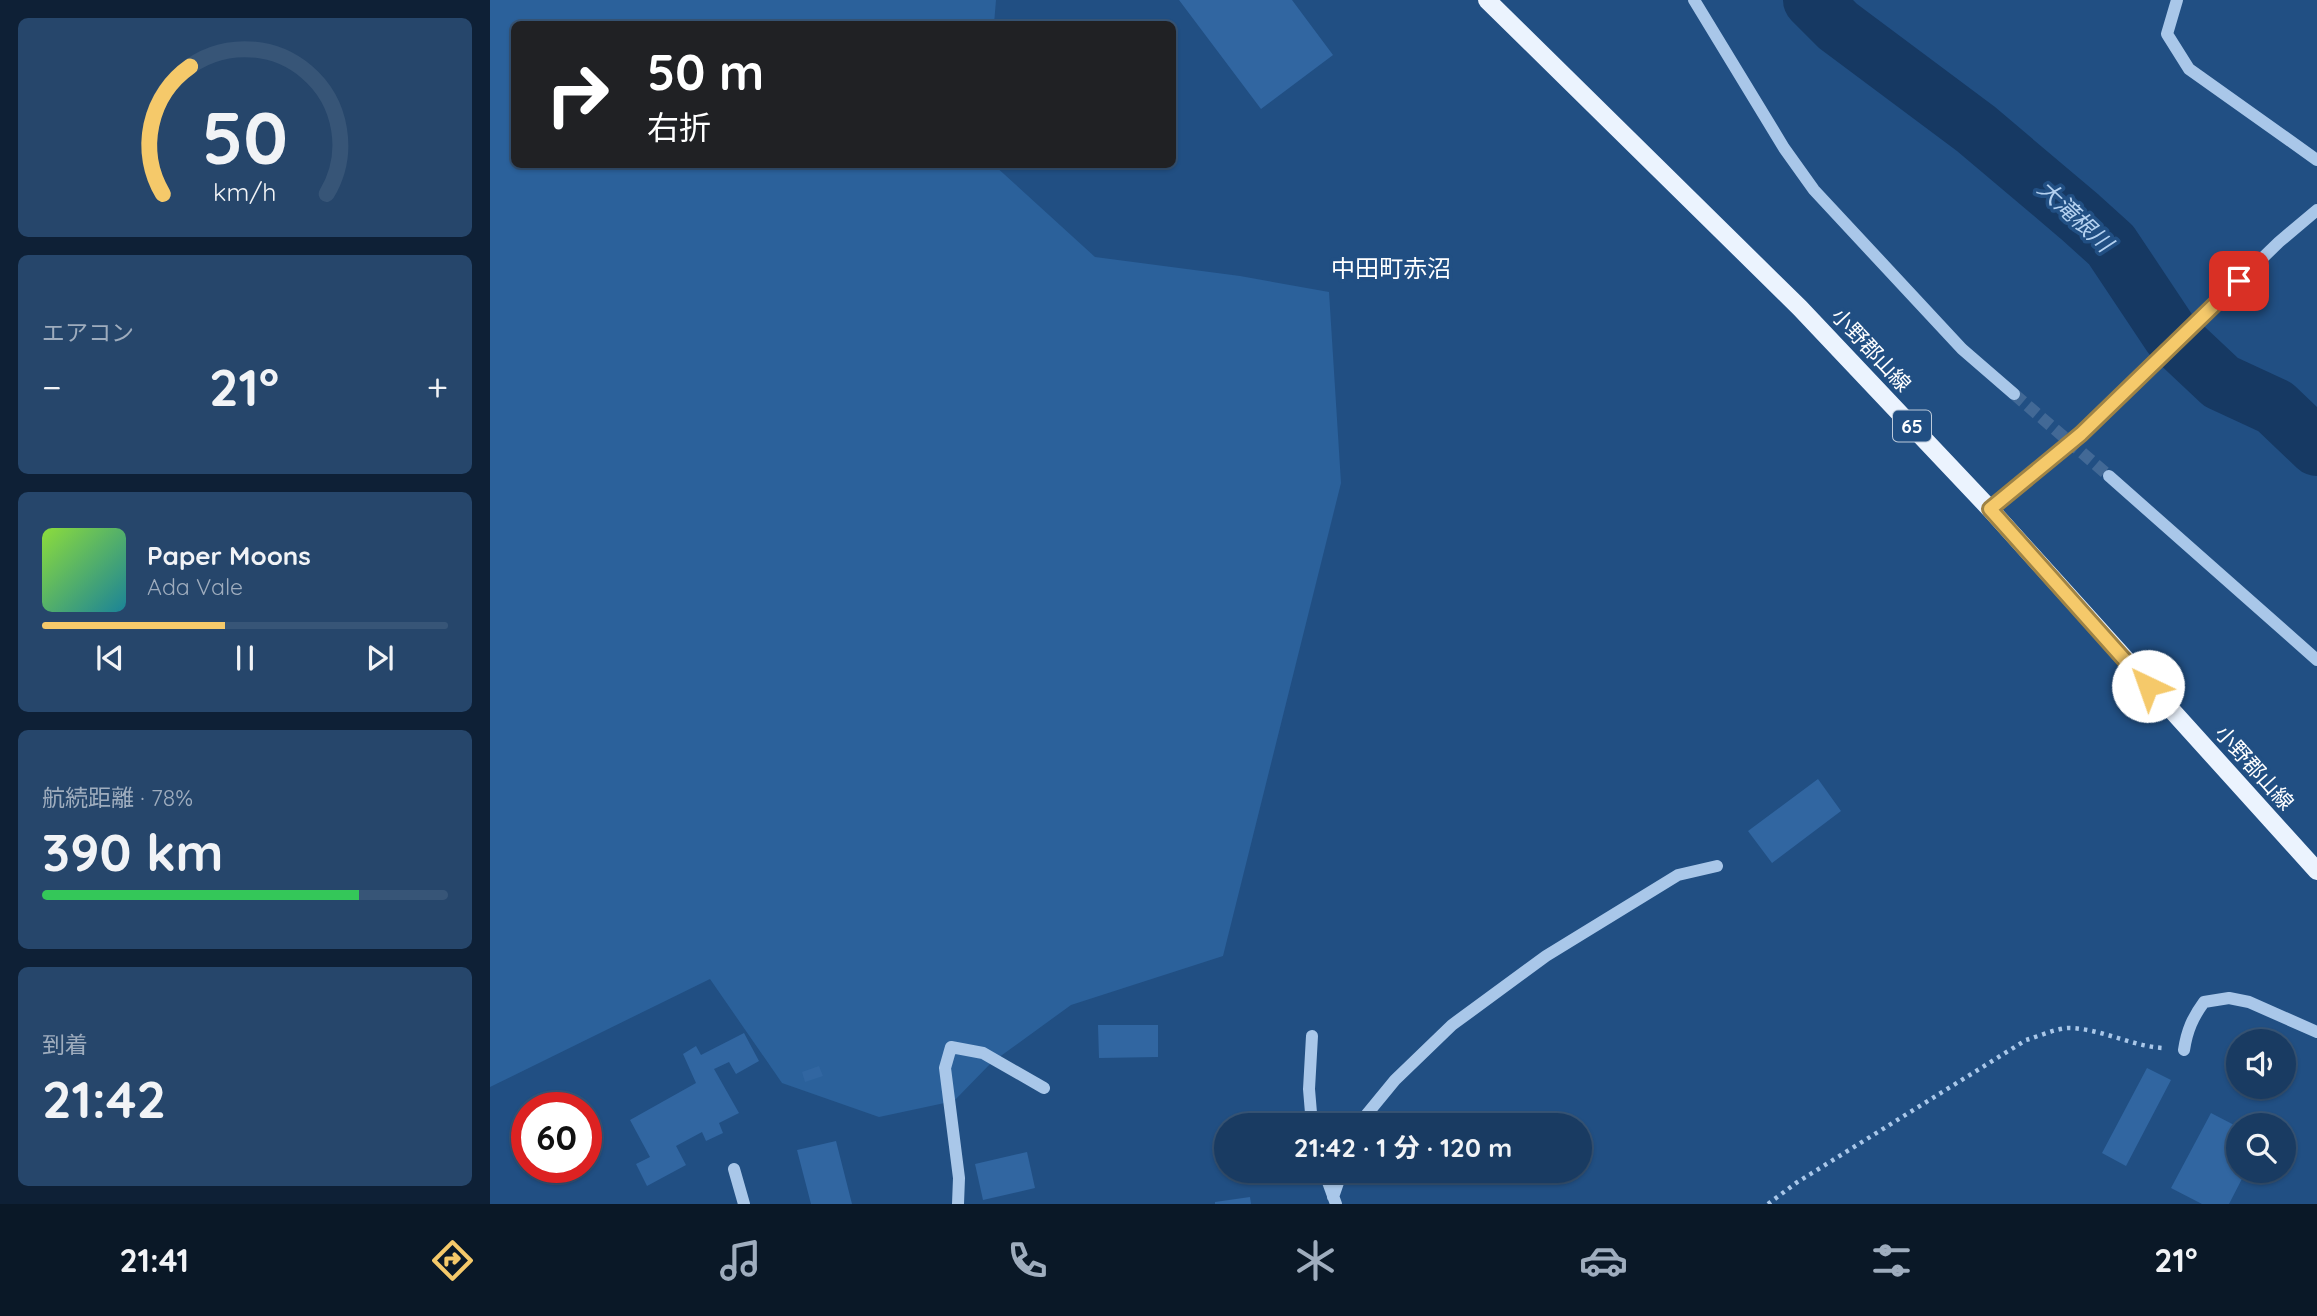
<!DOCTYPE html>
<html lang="ja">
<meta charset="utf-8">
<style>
:root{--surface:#193b62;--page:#26466b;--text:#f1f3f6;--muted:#9fadbe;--line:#375577;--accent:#f5c96a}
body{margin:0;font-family:Quicksand,"Noto Sans JP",sans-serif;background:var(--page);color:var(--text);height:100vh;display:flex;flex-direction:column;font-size:26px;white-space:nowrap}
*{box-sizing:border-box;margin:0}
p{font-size:23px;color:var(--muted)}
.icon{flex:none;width:38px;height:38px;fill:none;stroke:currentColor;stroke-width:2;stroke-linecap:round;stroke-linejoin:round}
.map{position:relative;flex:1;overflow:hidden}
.drawer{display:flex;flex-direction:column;gap:18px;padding:18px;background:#0e2036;width:490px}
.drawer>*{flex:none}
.guide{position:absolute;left:21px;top:21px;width:665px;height:147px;border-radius:10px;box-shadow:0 2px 5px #0004,0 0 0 2px var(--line);background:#202124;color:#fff;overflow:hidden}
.fabs{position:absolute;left:1736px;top:1029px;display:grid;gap:14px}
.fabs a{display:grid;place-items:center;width:70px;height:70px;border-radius:50%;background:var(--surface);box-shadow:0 2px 5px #0004,0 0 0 2px var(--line);font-size:35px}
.speed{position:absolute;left:21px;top:1092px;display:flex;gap:14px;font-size:35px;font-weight:700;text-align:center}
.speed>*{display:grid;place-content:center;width:91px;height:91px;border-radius:50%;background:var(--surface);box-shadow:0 2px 5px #0004,0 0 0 2px var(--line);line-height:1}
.speed .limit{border:10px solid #d22;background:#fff;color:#111}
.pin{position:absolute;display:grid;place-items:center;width:60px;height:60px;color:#fff;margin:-30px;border-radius:14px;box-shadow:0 4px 10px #0006}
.me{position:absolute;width:77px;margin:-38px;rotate:318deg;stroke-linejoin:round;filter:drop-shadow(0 0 5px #0008)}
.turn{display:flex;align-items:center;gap:24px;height:147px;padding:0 21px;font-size:32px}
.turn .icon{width:91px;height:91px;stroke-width:2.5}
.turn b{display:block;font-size:49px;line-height:60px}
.big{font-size:52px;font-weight:700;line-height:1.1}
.drawer .widget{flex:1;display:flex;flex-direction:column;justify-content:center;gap:10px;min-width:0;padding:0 24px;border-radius:10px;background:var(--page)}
.drawer .dial{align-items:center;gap:0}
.dial svg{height:182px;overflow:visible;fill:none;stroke:var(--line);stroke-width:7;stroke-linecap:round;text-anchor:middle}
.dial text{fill:var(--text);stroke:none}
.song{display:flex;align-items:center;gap:21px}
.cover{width:84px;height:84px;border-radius:10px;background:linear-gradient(135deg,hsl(90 70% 55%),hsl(190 70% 35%))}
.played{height:7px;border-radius:4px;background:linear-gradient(90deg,var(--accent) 45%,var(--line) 45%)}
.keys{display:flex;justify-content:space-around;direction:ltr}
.heat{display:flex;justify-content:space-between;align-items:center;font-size:38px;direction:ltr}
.charge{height:10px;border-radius:5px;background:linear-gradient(90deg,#34c759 78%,var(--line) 0)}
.trip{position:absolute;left:724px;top:1113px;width:378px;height:70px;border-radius:35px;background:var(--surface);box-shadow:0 2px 5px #0004,0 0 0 2px var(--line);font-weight:700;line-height:70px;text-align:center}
.dock{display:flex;height:112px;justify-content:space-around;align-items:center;background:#0a1827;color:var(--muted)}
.dock .icon{width:49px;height:49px}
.dock .selected{color:var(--accent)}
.dock b{font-size:32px;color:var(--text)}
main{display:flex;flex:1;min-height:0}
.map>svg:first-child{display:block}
.green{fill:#2b619b}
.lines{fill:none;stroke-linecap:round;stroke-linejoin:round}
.river{stroke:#163963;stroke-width:58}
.building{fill:#3166a1}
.minor-tunnel{stroke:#426996;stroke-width:12;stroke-dasharray:12 6;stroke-linecap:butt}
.path{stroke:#a9c7e9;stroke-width:4.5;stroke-dasharray:3.5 5;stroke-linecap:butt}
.minor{stroke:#a9c7e9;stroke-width:12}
.major{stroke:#ebf3fe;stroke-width:18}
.route-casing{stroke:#9f8345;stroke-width:18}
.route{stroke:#f5c96a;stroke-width:12}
.labels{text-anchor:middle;stroke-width:7;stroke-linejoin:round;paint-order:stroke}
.shield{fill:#214f83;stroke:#bccada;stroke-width:2}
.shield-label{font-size:19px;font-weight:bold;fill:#fff}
.street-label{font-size:21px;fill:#fff;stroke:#214f83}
.water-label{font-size:23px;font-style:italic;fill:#b4d1f0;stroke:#214f83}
.quarter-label{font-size:24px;fill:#fff;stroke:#214f83}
</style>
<main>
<section class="drawer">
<div class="widget dial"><svg viewBox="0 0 100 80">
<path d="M14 69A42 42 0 1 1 86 69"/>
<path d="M14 69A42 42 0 0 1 26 13" stroke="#f5c96a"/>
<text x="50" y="56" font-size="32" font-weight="700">50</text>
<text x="50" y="72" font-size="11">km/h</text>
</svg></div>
<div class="widget"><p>エアコン</p>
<div class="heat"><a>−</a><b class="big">21°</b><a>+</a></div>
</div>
<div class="widget">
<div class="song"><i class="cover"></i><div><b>Paper Moons</b><p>Ada Vale</p></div></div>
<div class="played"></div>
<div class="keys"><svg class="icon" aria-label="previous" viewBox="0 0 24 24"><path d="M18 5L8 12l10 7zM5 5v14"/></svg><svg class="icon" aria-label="pause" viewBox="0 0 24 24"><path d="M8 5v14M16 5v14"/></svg><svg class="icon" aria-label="next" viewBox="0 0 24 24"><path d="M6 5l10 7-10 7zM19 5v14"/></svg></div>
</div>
<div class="widget"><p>航続距離 · 78%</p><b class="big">390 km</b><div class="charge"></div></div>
<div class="widget"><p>到着</p><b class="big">21:42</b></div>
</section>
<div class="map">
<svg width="1827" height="1204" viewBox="0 0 1827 1204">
<rect width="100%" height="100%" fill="#214f83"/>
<path class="green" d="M0,0h506l-2,24h-480v140l480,1 101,92 145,19 89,16 12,191 -118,473 -152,49 -80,58 -37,38 -75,16 -97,-34 -72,-104 -220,108z"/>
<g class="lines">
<path class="river" d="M1322,0l26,26 138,103 104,88 31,28 60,90 50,47 54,25 42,40"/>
</g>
<path class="building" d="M689,0h113l41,55 -72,54z
M1328,779l23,32 -69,52 -24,-32z
M608,1025h60v32l-59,1z
M254,1033l15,28 -23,13 -7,-12 -15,7 25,44 -20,10 4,10 -17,8 -4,-9 -26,14 10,19 -39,21 -11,-22 14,-7 -20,-37 66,-37 -13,-29 13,-8 5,9z
M329,1066l4,10 -18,6 -3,-10z
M1657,1068l24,12 -45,86 -24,-13z
M1721,1113l27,14v44h8l-17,33h-27l-31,-16z
M96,1131l12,23 -12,6z
M346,1141l16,63h-41l-14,-54z
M537,1152l8,36 -52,12 -8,-36z
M760,1197l1,7h-36v-2z"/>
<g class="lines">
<path class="minor-tunnel" d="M1524,394l95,82"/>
<path class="path" d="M1278,1204l28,-21 230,-143c14,-4 30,-12 44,-12 32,1 61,18 93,20"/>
<path class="minor" d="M1204,0l90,148 30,42 148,159 52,45
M1687,0l-10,34 22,35 128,91
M1619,476l208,184
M1500,509l91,-75 198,-192 38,-32
M1694,1050c3,-20 9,-33 20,-48l25,-4 20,4 68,30
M822,1125l-3,-36 3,-53
M868,1125l37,-45 57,-55 94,-69 132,-81 39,-9
M244,1169l10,35
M834,1171l12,33
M843,1197l9,-26
M468,1204l1,-26 -14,-110 6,-21 32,6 61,35"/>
<path class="major" d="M997,0l313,308 190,201 327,362"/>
</g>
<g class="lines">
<defs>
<path id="route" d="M1658,686l-158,-177 91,-75 158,-153"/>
</defs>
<use href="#route" class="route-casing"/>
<use href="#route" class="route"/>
</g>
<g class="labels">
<rect class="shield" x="1403" y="410.5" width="38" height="31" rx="5"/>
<g class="shield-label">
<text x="1422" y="433">65</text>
</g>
<g class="street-label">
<text transform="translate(1381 350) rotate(47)" y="7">小野郡山線</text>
<text transform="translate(1764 768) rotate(48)" y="7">小野郡山線</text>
</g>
<g class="water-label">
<text transform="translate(1585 216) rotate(43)" y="8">大滝根川</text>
</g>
<g class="quarter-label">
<text x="901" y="277">中田町赤沼</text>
</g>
</g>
</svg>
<div class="fabs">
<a><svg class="icon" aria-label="sound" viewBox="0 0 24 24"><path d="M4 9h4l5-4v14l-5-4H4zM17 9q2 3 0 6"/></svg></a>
<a><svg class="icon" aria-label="search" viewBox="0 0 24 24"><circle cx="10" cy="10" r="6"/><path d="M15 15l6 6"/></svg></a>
</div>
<div class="speed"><div class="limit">60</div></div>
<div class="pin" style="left:1749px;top:281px;background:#d93025"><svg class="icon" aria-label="arrive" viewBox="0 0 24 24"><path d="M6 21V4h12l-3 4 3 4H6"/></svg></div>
<svg class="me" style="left:1658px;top:686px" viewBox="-20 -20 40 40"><circle r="19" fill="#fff"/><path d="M0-13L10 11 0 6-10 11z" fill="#f5c96a"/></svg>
<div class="trip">21:42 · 1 分 · 120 m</div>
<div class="guide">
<div class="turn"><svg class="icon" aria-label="right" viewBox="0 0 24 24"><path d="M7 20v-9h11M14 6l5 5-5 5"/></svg><div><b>50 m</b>右折</div></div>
</div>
</div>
</main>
<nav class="dock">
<b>21:41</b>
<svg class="icon selected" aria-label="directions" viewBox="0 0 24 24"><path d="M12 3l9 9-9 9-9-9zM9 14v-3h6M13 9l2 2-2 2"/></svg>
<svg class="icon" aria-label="music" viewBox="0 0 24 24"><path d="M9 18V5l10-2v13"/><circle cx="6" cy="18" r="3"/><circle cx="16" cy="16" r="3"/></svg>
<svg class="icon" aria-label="phone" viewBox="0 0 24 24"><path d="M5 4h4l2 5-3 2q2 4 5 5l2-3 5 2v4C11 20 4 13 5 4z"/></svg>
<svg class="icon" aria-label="climate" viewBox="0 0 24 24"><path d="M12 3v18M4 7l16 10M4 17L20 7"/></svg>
<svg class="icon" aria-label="car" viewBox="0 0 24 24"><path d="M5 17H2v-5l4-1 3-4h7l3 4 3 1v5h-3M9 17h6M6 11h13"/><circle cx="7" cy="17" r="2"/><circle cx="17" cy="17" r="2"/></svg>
<svg class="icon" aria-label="filters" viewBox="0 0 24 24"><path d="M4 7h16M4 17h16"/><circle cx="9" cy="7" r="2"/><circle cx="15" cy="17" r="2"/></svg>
<b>21°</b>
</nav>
